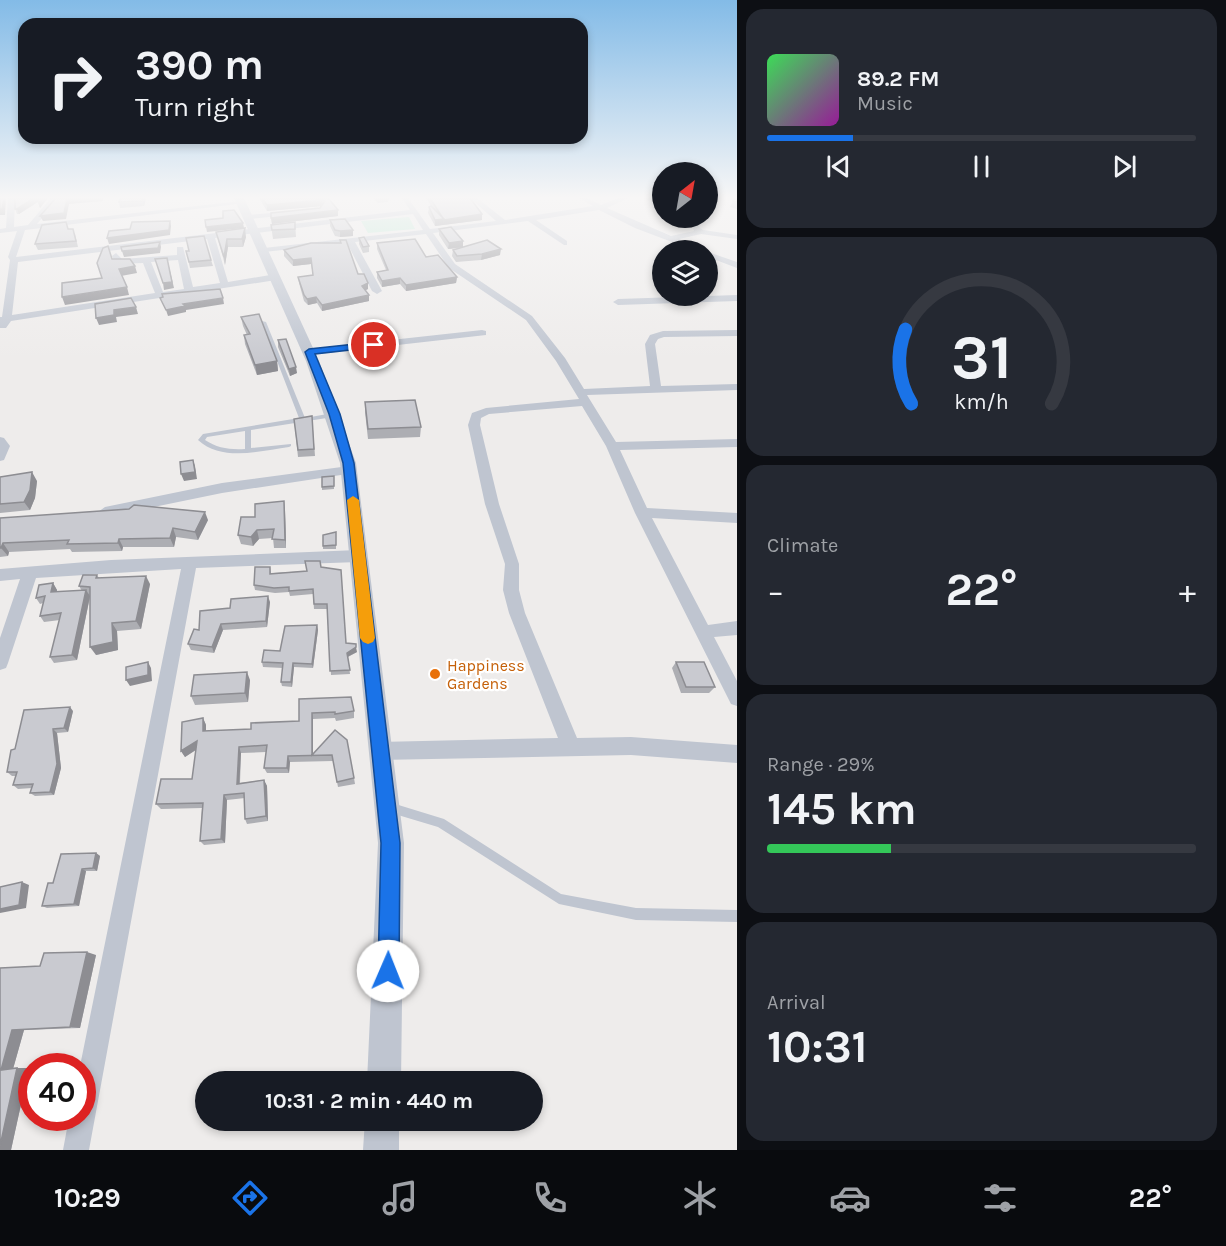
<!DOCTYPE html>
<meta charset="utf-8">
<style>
:root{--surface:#171b24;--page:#242831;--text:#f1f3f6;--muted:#9ea1a6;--line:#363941;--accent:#1a73e8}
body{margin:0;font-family:Karla,sans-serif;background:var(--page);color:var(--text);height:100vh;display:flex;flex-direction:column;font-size:22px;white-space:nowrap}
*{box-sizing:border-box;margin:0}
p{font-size:20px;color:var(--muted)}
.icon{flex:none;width:33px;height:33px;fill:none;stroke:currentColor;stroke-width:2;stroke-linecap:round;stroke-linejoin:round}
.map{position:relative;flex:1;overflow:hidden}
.side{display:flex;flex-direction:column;gap:9px;padding:9px;background:#0d0f14;width:489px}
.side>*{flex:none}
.banner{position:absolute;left:18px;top:18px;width:570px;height:126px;border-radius:18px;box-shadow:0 3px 9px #0003;background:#171b24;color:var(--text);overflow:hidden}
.needle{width:39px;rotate:31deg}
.fabs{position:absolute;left:652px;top:162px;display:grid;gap:12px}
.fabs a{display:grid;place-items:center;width:66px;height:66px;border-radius:50%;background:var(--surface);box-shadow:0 3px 9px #0003;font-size:30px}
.speed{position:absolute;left:18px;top:1053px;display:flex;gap:12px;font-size:30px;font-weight:700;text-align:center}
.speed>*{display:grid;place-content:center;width:78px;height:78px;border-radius:50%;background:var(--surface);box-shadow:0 3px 9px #0003;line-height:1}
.speed .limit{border:9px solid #d22;background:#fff;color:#111}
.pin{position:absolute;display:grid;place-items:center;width:51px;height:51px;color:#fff;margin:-26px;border:3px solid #fff;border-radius:50%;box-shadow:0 2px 6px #0007}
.me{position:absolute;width:66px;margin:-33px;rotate:1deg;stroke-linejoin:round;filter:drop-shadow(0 0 4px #0008)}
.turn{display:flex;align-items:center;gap:21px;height:126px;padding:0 18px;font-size:27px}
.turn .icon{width:78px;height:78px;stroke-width:2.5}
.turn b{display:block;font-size:42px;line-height:51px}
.big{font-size:45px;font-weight:700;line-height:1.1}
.side .widget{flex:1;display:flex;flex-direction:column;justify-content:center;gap:9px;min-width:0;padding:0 21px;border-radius:18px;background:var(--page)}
.side .dial{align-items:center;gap:0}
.dial svg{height:156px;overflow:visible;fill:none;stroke:var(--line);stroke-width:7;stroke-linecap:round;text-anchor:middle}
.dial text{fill:var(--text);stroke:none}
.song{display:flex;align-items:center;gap:18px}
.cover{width:72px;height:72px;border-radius:9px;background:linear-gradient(135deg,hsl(130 70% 55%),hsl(300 70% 35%))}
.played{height:6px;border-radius:3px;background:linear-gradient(90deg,var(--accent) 20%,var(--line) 20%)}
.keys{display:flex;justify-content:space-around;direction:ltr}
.heat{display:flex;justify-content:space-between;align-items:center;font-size:33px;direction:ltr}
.charge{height:9px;border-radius:4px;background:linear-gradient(90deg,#34c759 29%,var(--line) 0)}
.trip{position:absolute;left:195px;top:1071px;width:348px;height:60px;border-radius:30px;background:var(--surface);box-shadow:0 3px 9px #0003;font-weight:700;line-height:60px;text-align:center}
.menu{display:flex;height:96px;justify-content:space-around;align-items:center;background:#090b0e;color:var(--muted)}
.menu .icon{width:42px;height:42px}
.menu .selected{color:var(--accent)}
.menu b{font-size:27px;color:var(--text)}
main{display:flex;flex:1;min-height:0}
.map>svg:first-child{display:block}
.green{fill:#bbead4}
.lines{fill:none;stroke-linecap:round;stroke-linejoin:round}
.service{fill:#bfc5d0;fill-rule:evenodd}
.minor{fill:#bfc5d0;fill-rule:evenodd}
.tertiary{fill:#bfc5d0;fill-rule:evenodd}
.wall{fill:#adaeb3}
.shaded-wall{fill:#8d8d92}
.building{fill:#c9cad0;stroke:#8d8d92;stroke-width:1.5}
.route{fill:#1a73e8;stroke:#114b97;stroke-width:1.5}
.slow{fill:#f59e0b}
.food-dot{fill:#e8710a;stroke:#fff;stroke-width:2}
.labels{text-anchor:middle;stroke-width:4.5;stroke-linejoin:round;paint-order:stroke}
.food-label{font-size:16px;fill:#c56008;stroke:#fff;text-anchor:start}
</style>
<main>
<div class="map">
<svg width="737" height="1150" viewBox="0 0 737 1150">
<rect width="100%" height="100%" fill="#eeeceb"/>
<path class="green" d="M409,217l6,12 -47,4 -7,-12z"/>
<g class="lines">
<path class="service" d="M262,321l4,1 39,96 28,-5 3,2 -3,2 -82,13v18l40,-4v2l-2,1c-29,4 -67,15 -91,-7l5,-6 96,-16 -37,-96zM245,431v18c-15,1 -28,-1 -40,-9l2,-3z
M392,803l52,16 117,75 75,14 101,2v12l-101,-2 -77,-16 -121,-77 -50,-15 -1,-4 1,-4z"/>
<path class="minor" d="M8,198h7l-1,29 14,-2 23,-27h8l-22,26 204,-23 4,2 -220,27 -9,27 394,-47 -8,-12h6l22,31 66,-8 -26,-23h7l28,22 88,-14 -14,-8h8l14,7 18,-7h9l-21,10 64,28 23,-5 -4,-13h6l4,10 3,2 34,5v4l-36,-5 -22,5 24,11h-10l-58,-22 -36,-18 -63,10 31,21v4h-3l-36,-24 -95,12 22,31 77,52 33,42 19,31 66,-3 -5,-42 5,-9 13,-4 74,-1v6l-73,1 -6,2 -3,5 6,42 76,-2v6l-150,5 29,47 121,-3v8l-117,3 27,58 90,5v10l-85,-5 56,107 29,-4v14l-23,2 23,44v25l-6,-2 -96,-191 -29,-67 -24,-40 -93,8 -8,4 -1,7 19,79 20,60v26l6,23 52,125 54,-1 106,8v18l-106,-8 -252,5 -7,-3 -2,-6 2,-6 7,-3 179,-4 -49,-125 -6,-23 2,-26 -20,-60 -17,-79 4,-12 14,-5 93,-9 -23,-38 -30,-41 -77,-52 -23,-34 -71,8 27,49 -5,3 -5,-3 -25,-48 -83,9 -4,-2 4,-2 159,-18 -10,-16 -198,24 13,44 48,-8 4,3 -4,3 -265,41 -5,7h-6v-11h2l8,-57 -2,-3 9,-26 -17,2v-4l6,-1zM207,239l13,44 -27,4 -10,-40h-6v8l-55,4 -6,-6 -4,3 4,8 27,-1 12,30 -143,22 6,-53zM178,260l6,29 -21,3 -12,-30z
M293,211v4h-3l-42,4 -4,-2 4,-2z
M708,252l29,10v6l-29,-11z
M737,295v6l-119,4 -5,-3 5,-3z
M482,330l4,1v4l-177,20 -5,-3 5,-3z
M0,437l4,1 6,8 -6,14 -4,1z
M349,466l6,4 -1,3 -132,20 -117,24 -7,-5 7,-5 117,-24z
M358,550l5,2 2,4 -2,4 -5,2 -162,6 -107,582h-26l6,-32h13v-52h-2l101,-497 -145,9 -28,85 -2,5 -6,2v-32l20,-59 -20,2v-12l111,-9z"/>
<path class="tertiary" d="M234,198h10l75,163 37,102 48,380 -3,239h-34l11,-239 -38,-380 -34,-102z
M365,1120h34v30h-36z"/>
</g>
<path class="wall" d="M15,198h33l-8,10 -2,-6 -19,12h-2l-2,-5z
M120,198h26l-2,8 -24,2 -1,-6z
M259,198h69l10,12v6l-66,8 -1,-6 49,-10 1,-2 -54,5z
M373,198h16l-1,4 -10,1z
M426,198h44l12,22 -47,6 -7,-13 1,-6h3z
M643,198h18l-3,3 -15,-2z
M708,198l7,7 -3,6 -4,-1z
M737,198v11l-7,-2 3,-6z
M330,220l23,10v6l-13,1 -5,-1 -5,-10z
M295,222l1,15 -23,2 -2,-14z
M68,229l7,5 3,13 -40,3 -3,-6z
M439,229l24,12v6l37,8 -19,5 -25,2 -4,-6 1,-6 7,-2 -12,1 -9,-14z
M216,232l30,5 -3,10h-15l-3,18z
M359,238l10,8v6l-6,1 -4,-9z
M340,240l18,34 10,15 -3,1 4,11 -47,10 -5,-8 -9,2 -4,-4 -5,-18 -1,-6 15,-2 -2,-11 -18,2 -9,-10v-6l56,-7z
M377,243l49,14 31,20 -1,6 -50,8 -6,-7 -18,3 -5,-9v-6l9,-2 -9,-21z
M186,251l25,9 2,6 -23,2z
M241,317l36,44 1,10 -21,4 -12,-31 -1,-9h3l-4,-9z
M278,340l19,33 -7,3 -12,-29z
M365,402l56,25 -1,10 -52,2 -3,-27z
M312,416l3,40 -17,1 -4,-38z
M334,476v13l-12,1v-3z
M0,477l37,4 -2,17 -5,12 -30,3z
M285,510l1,38h-12l-1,-10 -14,1 -6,7 -12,-2 -3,-9 17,-18z
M0,518l208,2 -10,20 -22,-3 -2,10h-51l-1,4 -50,1 -2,-3 -61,3 -1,4 -8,1z
M336,532v17h-13v-14z
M270,567l1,6 36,-2 14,-4 25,76 11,9 -9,5 2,17 -19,1 -4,-66h-13l-1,-15 -23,2 -1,-4 -14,1 -20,-3 -1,-5z
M97,575l2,3 51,6 -9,45 -24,2 1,19 -22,5 -6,-58 -13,63 -23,3 -4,-6 10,-37 -16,2 -4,-6 3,-13 -3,1 -4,-6 17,-15 4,7v2l25,-1 -3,-5z
M270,602l-3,25 -44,3 -9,23 -23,-3 -3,-6 11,-14 31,-22z
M317,625l1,5 -5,38 -19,-1 -2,20 -10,-1 -1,-4 2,-14 -20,-1 -1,-5z
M676,662l39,25 -6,6h-28l-9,-25z
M250,680l-2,22 -53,3 -4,-9z
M299,699l55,12v7l-18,3 -1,-3 -22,1v35l22,-24 19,48 1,6 -17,3 -5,-26 -43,1 -1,11h-22l-3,-5 2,-16 -25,1 -1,30 24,-3 3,6 1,35 -21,3 -2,-5v-21l-18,2 -2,43 -21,2 -4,-4 2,-33 -41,1 -5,-5 36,-25 4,-29 -11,7 -4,-6 22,-33 3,7v6l45,-2 48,-8z
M73,711l-5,21 -11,1 4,35 -7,27 -19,1 -5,-3 2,-5 -14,1 -5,-4 3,-9h-4l-5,-4 8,-23z
M96,853l4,3 -3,15h-11l-7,35 -32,2 -5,-2 11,-23z
M96,955l-16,73 -56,2 -11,39 16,-1 -18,82 -11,-182 40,-2z"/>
<path class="shaded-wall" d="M4,198h2l-1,17h-5v-5z
M34,198h3l2,3 -20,13 -2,-5z
M42,198h6l-8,10 -2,-6z
M76,198h27v3l-34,3 -3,15 -23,2 -3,-5 27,-17z
M144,198h2l-2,8 -1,-5z
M322,200l1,6 -56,5v-6z
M338,210v6l-66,8 -1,-6z
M482,214v6l-39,5 1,-5z
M444,219l-1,6 -8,1v-6z
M170,221l1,5 -1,9 -61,9 -2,-6z
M243,223l1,5 -37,4 -1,-5z
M245,228l1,9 -3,10 -1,-8z
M353,230v6l-13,1v-6z
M227,239l1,8 -3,18 -1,-8z
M463,241v6l-15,2 1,-6z
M160,242l1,5 -1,6 -36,4 -2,-6z
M501,249l-1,6 -19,5 1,-6z
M167,258l7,30 -10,2 -1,-7z
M311,258v6l-18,2v-6z
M135,266l2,7 -16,3 -2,-7z
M457,277l-1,6 -50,8v-6z
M400,278v6l-18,3v-6z
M368,283v6l-6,3v-6z
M127,287l2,8 -64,10 -3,-8z
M369,295v6l-47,10v-6z
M316,297l1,6 -9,2 -1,-6z
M223,298l1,6 -38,6v2l-18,4 -2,-6 17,-6z
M136,307l2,7 -22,3 1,5 -18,3 -3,-7 18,-8z
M277,361l1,10 -21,4 -2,-10z
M296,367l1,6 -7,3 -1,-7z
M193,460l2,6 2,13 -13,2 -3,-7z
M32,472l5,9 -2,17 -5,12 -6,-8z
M284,501l1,9 1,38 -1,-8z
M205,512l3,8 -10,20 -3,-8z
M173,528l3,9 -2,10 -4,-9z
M257,530l2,9 -6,7 -2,-9z
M119,539l4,8 -1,4 -4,-8z
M3,543l6,9 -1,4 -7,-8z
M146,576l4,8 -9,45 -5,-8z
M53,583l4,7 -2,8 -4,-6z
M86,590l4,6 -13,64 -5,-5z
M268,596l2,6 -3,25 -1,-6z
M112,623l5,8 1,19 -22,5 -6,-8z
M221,624l2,6 -9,23 -2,-6z
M317,625l1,5 -5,38 -1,-4z
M356,647l1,5 -10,5v-4z
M148,662l3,6 1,13 -22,5 -4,-6z
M293,663l1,4 -2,20 -1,-5z
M247,672l3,8 -2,22 -3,-9z
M70,707l3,4 -5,21 -4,-4z
M312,713l1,6v37h-1z
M203,718l3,7v13l-3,-7z
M53,729l4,4 4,35 -7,27 -4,-3z
M197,741l3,6 -15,10 -4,-6z
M239,747l2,6 -2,36 -2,-5z
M288,756l2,6 -1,11 -2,-5z
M264,780l3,6 1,35 -2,-5z
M224,795l3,5 -2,43 -4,-4z
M96,853l4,3 -3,15 -4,-3z
M82,869l4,2 -7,35 -5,-2z
M22,882l7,3 -3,23 -26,5v-4z
M87,952l9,3 -16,73 -10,-1z
M12,1030h12l-11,39 -12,1z
M17,1068h12l-18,82h-11v-4z"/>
<path class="building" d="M0,198h4l-2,11 -2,1z
M15,198h19l-17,11h-2z
M56,198h20l-9,1 -3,14 -24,3z
M120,198h24l-1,3 -24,1z
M262,198h66l10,12 -67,8v-5l49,-5 5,-7 -3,-1 -55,5z
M430,198h40l12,16 -38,6z
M708,198h9l-2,7 -5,-1 -2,5z
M735,198h2v4l-4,-1z
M431,206l13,13 -9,1 -6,-13z
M234,210l9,13 -37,4 -1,-7 18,-2v-7z
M345,219l8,11 -13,1 -5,-1 -5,-10z
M170,221l-1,9 -62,8 2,-7 21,-2 2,-7z
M66,222l2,7h5l3,12 -41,3 7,-19z
M295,222v7l-23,1 -1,-5z
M451,227l12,14 -14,2 -10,-14z
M245,228l-3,11h-15l-3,18 -8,-25z
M204,236l7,24 -22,2 -3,-11h3l-3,-13z
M364,237l5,9 -6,1 -4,-9z
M415,239l11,18 12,-2 19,22 -51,8 -6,-7 -18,3 -5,-9 11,-2 -11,-27z
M340,240h6l12,34h6l4,9 -6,3 7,9 -47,10 -6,-8 -9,2 -3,-4 -6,-18 15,-2 -2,-17 -18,2 -9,-10 27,-7h30z
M487,240l14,9 -19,5 -25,2 -4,-6z
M160,242l-2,6 -36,3 -1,-4z
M108,246l4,13h18l5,7 -16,3 8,18 -65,10v-14l40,-5 -5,-15 6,-15z
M167,258l5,24 -9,1 -8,-24z
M220,289l3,9 -40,6 2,2 -19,4 -6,-12 3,-1 -1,-3z
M131,298l5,9 -22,3v5l-18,3 -1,-14z
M259,314l18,47 -22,4 -11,-30 6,-1 -9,-17z
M286,339l10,28 -7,2 -11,-29z
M415,400l6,27 -53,2 -3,-27z
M312,416l2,33 -16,1 -4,-31z
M193,460l2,12 -14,2 -1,-12z
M32,472l-2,18 -6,12 -24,2v-27z
M334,476v10l-12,1v-10z
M284,501l1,39 -13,-1 2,-10 -17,1 -6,7 -13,-2 3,-18h14v-13z
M134,505l71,7 -10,20 -22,-4 -3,10 -51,1 -1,4 -51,1 2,-4 -66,3 -2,5h-1v-30l129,-9z
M336,532v13l-13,1v-11z
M305,561h15l1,6 20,3 5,73 10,1v3l-9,6 3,17 -20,1 -3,-67h-13l-1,-15 -24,2v-4l-15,1 -20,-3 1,-18h15v7l37,-3z
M83,575h14l-1,3 50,-2 -10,45 -24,2 1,19 -23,5v-60l-11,-1z
M53,583l-2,9 35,-2 -14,65 -22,2 11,-44 -21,3 5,-20 -9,2 3,-13z
M268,596l-2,25 -45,3 -9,23 -24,-3 6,-15 5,1 1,-19 30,-3 1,-9z
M317,625l-5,39 -19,-1 -2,19h-10l2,-19 -21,-1 2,-12 16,1 5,-25z
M148,662v13l-22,5v-13z
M676,662h28l11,25h-29z
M247,672l-2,21 -54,3 3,-21z
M351,697l3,14 -19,3v-2l-23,1v42l23,-25 12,10 7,38 -17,4 -5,-27 -44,1 -1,12h-23l3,-23 -28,2 -2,37 27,-4 2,36 -21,3 -1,-26 -20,2 -3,44 -21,2 3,-38 -47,1 5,-25h31l5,-38 -16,10 1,-29 21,-4v13l48,-2v-6l48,-2v-22z
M70,707l-6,21 -11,1 4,35 -7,28 -20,1 3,-9 -20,1 4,-13h-10l4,-22 4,-1 9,-39z
M96,853l-3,15 -11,1 -8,35 -32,2 6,-23h5l8,-29z
M22,882l-3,23 -19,4v-22z
M87,952l-17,75 -58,3 -11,40 16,-2 -17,78v-178l40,-2 4,-13z"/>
<linearGradient id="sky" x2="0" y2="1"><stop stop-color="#83bbe7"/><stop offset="0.55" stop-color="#f7f6f6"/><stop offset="1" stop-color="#f7f6f6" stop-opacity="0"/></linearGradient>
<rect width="737" height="359" fill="url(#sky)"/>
<path class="route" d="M374,342l5,3 -2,2 -62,7 25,60 14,49 46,380 -1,128 -3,7 -8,4 -7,-4 -3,-7 3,-128 -38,-380 -14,-49 -24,-62 4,-3z"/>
<path class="slow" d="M353,496l6,4 16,138 -2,4 -5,2 -5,-2 -3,-4 -13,-138z"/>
<circle class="food-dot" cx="435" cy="674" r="6"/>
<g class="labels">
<g class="food-label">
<text x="447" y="671">Happiness<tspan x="447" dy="18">Gardens</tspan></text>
</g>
</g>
</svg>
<div class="fabs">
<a><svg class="needle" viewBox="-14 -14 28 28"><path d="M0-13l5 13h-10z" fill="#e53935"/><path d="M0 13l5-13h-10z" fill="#9ea1a6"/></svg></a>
<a><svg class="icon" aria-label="layers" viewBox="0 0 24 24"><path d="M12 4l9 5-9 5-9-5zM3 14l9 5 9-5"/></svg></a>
</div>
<div class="speed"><div class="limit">40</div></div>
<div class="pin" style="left:374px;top:345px;background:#d93025"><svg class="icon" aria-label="arrive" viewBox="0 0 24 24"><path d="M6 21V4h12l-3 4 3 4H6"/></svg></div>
<svg class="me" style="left:388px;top:971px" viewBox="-20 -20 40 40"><circle r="19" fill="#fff"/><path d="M0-13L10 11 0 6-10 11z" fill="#1a73e8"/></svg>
<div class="trip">10:31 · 2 min · 440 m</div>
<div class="banner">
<div class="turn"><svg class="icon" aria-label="right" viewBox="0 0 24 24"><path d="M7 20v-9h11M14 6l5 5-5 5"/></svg><div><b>390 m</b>Turn right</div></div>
</div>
</div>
<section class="side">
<div class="widget">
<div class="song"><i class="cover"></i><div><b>89.2 FM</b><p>Music</p></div></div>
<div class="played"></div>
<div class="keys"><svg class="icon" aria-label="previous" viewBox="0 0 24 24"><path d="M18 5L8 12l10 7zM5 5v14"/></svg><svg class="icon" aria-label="pause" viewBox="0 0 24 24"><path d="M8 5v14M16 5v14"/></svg><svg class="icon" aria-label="next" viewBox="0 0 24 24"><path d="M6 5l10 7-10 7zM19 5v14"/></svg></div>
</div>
<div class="widget dial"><svg viewBox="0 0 100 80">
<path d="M14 69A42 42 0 1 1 86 69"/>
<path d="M14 69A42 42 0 0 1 11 31" stroke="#1a73e8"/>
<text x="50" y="56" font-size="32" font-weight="700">31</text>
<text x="50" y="72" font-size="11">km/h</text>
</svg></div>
<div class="widget"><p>Climate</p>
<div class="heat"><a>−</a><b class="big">22°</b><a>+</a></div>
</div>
<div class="widget"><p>Range · 29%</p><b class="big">145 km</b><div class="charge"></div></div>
<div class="widget"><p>Arrival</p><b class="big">10:31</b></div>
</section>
</main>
<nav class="menu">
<b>10:29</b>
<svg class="icon selected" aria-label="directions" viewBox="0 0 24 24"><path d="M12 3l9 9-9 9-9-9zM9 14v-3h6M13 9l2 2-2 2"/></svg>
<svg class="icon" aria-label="music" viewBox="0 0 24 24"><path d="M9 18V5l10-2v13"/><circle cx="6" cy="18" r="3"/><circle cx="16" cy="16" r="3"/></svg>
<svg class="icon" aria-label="phone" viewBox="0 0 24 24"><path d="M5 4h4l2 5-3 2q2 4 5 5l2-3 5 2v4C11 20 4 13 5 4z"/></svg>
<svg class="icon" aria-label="climate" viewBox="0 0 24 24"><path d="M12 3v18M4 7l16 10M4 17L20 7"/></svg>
<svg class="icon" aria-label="car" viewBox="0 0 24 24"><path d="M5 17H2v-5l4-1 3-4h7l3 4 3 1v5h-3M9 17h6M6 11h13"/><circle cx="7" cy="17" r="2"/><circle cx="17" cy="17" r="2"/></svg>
<svg class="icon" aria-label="filters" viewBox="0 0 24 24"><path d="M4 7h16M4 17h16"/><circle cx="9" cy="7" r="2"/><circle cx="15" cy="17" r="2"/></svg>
<b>22°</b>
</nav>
